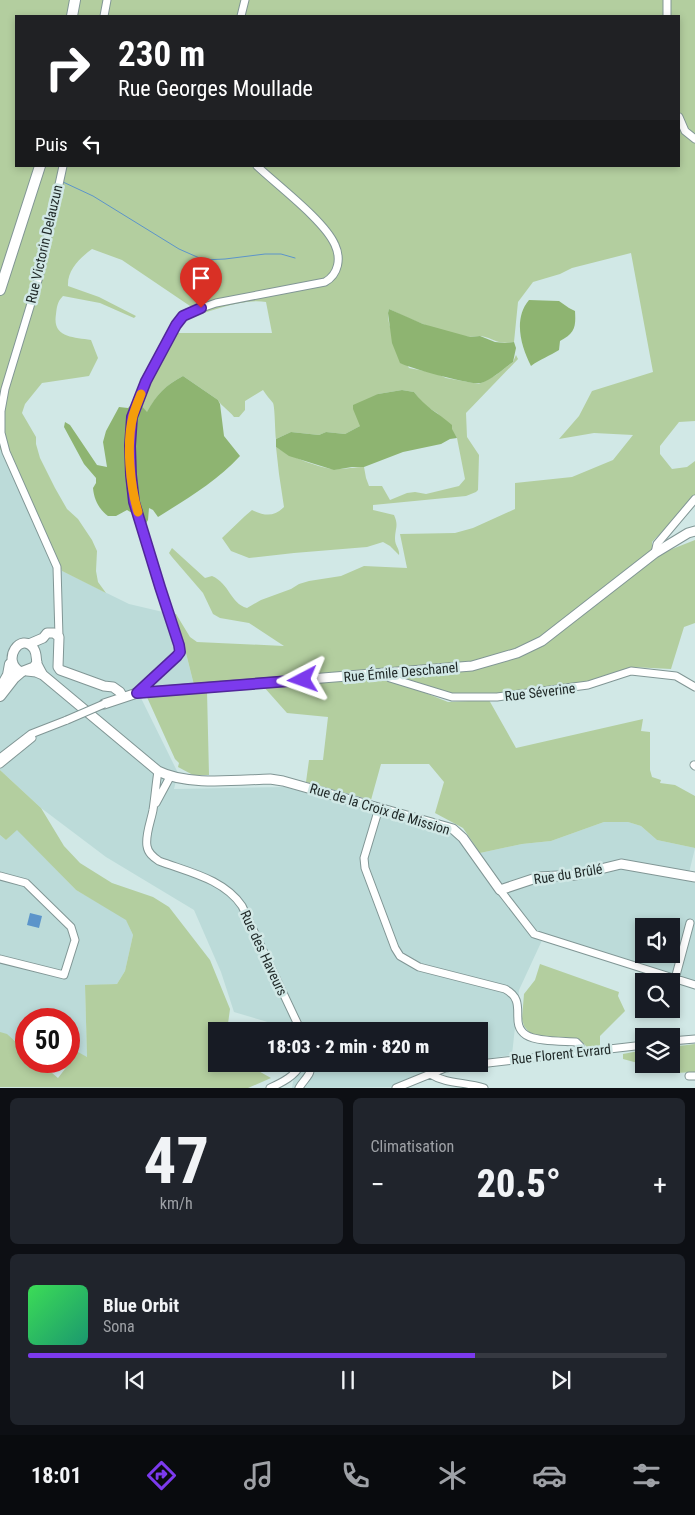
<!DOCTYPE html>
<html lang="fr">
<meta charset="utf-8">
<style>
:root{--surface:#171b24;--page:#20242c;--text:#f1f3f6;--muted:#9ea1a6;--line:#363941;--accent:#7c3aed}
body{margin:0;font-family:"Roboto Condensed",sans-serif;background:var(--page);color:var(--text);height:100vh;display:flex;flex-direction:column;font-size:19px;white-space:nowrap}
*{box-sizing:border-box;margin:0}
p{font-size:16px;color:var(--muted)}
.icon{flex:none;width:28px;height:28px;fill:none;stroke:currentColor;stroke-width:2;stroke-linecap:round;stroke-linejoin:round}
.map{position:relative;height:1088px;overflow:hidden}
.details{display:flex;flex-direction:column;gap:10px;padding:10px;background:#0d0f14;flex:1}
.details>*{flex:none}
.banner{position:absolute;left:15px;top:15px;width:665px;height:152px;border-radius:0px;box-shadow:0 2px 8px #0003;background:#202124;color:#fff;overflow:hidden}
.controls{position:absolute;left:635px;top:918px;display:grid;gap:10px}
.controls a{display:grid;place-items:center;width:45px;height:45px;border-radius:0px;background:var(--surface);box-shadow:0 2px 8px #0003;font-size:25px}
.speed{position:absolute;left:15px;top:1008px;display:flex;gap:10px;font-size:25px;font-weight:700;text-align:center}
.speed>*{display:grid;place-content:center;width:65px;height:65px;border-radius:50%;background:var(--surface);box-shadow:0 2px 8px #0003;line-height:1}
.speed .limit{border:8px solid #d22;background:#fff;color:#111}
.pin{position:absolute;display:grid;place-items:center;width:42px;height:42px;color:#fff;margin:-51px -21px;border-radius:50% 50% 50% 0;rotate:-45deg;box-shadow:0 0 5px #0007}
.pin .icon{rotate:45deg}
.me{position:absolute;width:55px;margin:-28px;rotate:266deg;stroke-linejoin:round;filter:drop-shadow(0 0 4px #0008)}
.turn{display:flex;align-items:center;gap:18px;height:105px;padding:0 20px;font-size:22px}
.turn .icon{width:65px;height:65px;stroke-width:2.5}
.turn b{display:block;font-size:35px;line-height:42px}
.then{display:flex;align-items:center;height:48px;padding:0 20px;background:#0003;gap:10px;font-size:19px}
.big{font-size:38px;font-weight:800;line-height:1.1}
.details .widget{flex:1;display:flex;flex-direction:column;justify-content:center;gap:8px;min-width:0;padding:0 18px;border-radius:8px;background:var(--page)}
.details .dial{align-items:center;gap:0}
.dial b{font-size:65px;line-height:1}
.song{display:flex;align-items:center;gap:15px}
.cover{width:60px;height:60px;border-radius:8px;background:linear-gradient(135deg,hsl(130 70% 55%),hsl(160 70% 35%))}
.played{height:5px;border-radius:2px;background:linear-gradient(90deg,var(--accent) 70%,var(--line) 70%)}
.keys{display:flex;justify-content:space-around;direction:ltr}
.heat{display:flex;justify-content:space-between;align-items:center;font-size:28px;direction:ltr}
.details .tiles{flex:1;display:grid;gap:10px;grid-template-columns:1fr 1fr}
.widget:last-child{grid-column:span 2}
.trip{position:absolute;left:208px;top:1022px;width:280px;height:50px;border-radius:0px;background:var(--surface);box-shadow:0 2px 8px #0003;font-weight:800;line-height:50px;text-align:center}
.tabs{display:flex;height:80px;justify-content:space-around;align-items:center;background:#090b0e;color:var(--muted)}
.tabs .icon{width:35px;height:35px}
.tabs .on{color:var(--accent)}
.tabs b{font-size:22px;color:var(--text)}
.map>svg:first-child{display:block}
.built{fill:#bcdbd9;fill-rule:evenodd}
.green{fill:#b3ce9f;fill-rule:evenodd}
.forest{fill:#8eb471}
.water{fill:#5c94ca}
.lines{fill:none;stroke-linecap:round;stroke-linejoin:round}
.stream{stroke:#5c94ca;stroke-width:1}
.minor-casing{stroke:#819695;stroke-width:9}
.major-casing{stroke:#819695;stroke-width:11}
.highway-casing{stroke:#819695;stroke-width:12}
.minor{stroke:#fff;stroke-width:7}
.major{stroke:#fff;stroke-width:9}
.highway{stroke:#fff;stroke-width:10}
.minor-bridge-casing{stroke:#819695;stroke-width:9;stroke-linecap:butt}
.minor-bridge{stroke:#fff;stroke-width:7}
.route-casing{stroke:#51269a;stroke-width:12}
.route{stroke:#7c3aed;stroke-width:9}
.slow{stroke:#f59e0b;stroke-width:9}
.labels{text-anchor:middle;stroke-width:5;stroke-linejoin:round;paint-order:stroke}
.street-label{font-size:14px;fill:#1f2827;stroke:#d1e8e6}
</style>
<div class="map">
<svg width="695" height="1088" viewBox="0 0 695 1088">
<rect width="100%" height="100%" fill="#d1e8e6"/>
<path class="built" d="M8,447l54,124 67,33 34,8 14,38 8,-1 9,36 -57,5 41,83 -4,16 111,-2 166,46 29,20 42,-9 29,-3 53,-19h24l13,4 16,14 38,8 -6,25 6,9v100l-151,-46 -25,54 -7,65 -33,5v-29h-190l-1,-3 -54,-16 -13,-40 -27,-62 -88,-53 -65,-49 -41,-38v-320zM644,926h27v28h-27z
M17,829l59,61 50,29 7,16 -8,36 -8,13 -32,2 2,71 -18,-2v-36h-43v24l-26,-7v-201l6,5z
M296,1064h161l-62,23 -103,1z"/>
<path class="green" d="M0,0h695v421l-16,1 -19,24v8l12,15 15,-2 8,-6v37l-43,44v9l-118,91 -51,20 -289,23 -9,-36 -8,2 -14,-39 13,2 14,23 7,5 87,4 -35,-23 -29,-5 -7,-4 -10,-21 -31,-36 -3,-4 3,-5 33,30 7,-2c18,8 18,27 35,32l14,-8 30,-11 8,-5 10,-3 32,-5 23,-10 43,2 -7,-34 55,-1 18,-5 42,-19v-26l57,-6 41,-17 20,-25 -39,-2 -35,6 20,-23 13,-25 61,-19 -22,-119 -59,15 -12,6 -27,8 -15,20 -4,40c-18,3 -18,-3 -33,-6 -4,0 -8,1 -12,1 -28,-4 -55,-16 -80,-28 -5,16 13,44 20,59l26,5 11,5 33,6 17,-9 17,-13 3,-7 2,4 -52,54 1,24 12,18 -1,35 -2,2 -10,4 -93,9v5l21,5c5,11 1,13 1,24 0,7 5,10 4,16l-9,-9 -7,-4 -16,5 -73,6 -45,5 -18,-7 -9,-13 23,-22 7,-6c13,6 22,7 32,-3l-5,-33 -3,-27c13,9 41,20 56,22 8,1 23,-2 32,-2l2,11 3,8h13l8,14 17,-7 8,-1 11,2 33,-8 6,-7 -8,-41 -6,-9 -14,-16 -14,-9 -9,-12 -12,-2 -24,4 -18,32 -15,8 -19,-2 -7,3 -28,-3 -15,7c-1,-6 -1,-32 -3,-36 -3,-4 -7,-8 -10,-13l-18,11v9l-6,7h-5c-5,-7 -12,-10 -16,-17l-35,-24c-17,9 -27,19 -36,37l-8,-10 9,-22 28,-48h96l-6,-31c-21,-4 -53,8 -74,15l1,-9 -71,-48 -30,-11c-12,9 -25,21 -24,37l31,11 37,19 -2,2 -34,-15 -37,-7c-6,6 -6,11 -7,18 -4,24 17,23 35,26l7,18 -9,18 -47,7 -17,21 -3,9 14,24v7l4,14 15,30 12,21 11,10 14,21 5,11 -1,20 2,11 8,11 -44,-22 -54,-123 -8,2zM16,16h663v150h-663z
M695,540v83l-11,4 -13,42 -39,-2 -25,10 -24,7 -74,10 -61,1 -51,-17 -1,-2 89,-9 24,-8 34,-13 9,-9 105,-82z
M383,676l65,26 41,-2 27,48 127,-29 -2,12 9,1v38l2,7 9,3 -1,3 15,2 20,11v52l-38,-8 -16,-14 -13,-4h-24l-53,19 -29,3 -42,9 -17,-25 -28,-15 9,-31 -15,-18h-48l-10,36 -65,-18 3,-22h14l5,-43 -41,-4 -24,-27z
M207,691l2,84h-16l-15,-8 1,-4 -4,-4 -29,-64z
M0,770l41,38 23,38 16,17 32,20 41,14 16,10 41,53 20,49 -3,22h-11v33h30l25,14 -23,10 -248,-1v-55l7,2 19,17v10h12l20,17 20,-26 9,5 -2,-72 32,-1 8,-13 8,-36 -7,-15 -50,-30 -59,-60 -11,10 -6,-5z
M540,964l79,28 -1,4 7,15 -25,25v10l-13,1 -8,-8 -43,-3 -7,-4 -5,-6 -2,-7 2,-25 11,-14z
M695,1044v28l-20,1 -52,-14v-5l21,-4v14h27v-17z"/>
<path class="forest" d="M529,300l30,1 10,7 6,3c1,16 0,22 -15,30l-1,9c-9,6 -19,9 -28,16 -10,-20 -18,-47 -2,-66z
M389,309l34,15 47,13 10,-1 15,6 10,1 9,-1 2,6 -3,14c-10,7 -20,17 -32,21 -7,3 -72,-15 -81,-20l-8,-20 -4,-30z
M183,376l35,24 2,4 4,32 16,20c-24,26 -52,42 -82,61l-5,-7 -4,-2 -1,12 -3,5h-7l-6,-12 -5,-3 -11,6h-8c-9,-7 -14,-16 -15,-28l3,-5v-5l-12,-14 -20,-37 1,-5 5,3 27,40 10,2 -4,-25 3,-11 13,-24 9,1 3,-3 8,-2 8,9c9,-17 19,-27 36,-36z
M402,390l12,2c12,16 23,20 38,33v4l5,9 -7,1 -9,5 -38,8 -39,15h-12l-18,3 -45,-14 -13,-9v-8l15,-7 28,3 7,-3 19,2 15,-8 -7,-17v-4l25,-11z"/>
<path class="water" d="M30,913l12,3 -3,12 -12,-3z"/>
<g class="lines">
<path class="stream" d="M63,182l30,14 86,53 25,11 21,-1 40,-5h16l14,4"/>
<defs>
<path id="minor" d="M104,16l3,-16
M241,16l4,-16
M667,16v-16
M679,117l6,14 10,8
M655,553l2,-9 38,-45
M59,637l-2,-70 -51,-115 -5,-19v-22l4,-22 34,-112 24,-111
M385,673l5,5 62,19h45l91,-12 43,-14 45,5 19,11
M137,693l40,-37 3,-4 -1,-7 -20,-58 -24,-85 -4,-27 -1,-29 2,-29 14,-36 30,-56 11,-12 29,-10 109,-21c14,-8 16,-24 10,-37 -10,-24 -58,-60 -78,-79
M0,758l31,-24 36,-14
M0,764l32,-26
M694,765l1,1
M158,771c-2,13 -3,26 -5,39 -2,11 -8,25 -6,36 1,7 6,11 12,15 29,11 65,18 83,45l59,125
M156,803l14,-26
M379,808l-15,50 1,10 30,80 5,8 19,11 86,22c24,12 3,34 21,46 11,7 37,6 50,7l4,4 1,6
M0,876l26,7 45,44 4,13 -11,35 -64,-16
M500,890l34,44 161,51
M675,979l15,-56
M671,1041l24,-2
M430,1074c16,10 36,8 54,14
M689,1076h6
M270,1088c13,-6 25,-12 31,-24
M299,1088c5,-9 14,-14 11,-24
M396,1088l49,-20 199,-23"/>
<path id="major" d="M29,644l14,-6 4,-5h7l5,4 -1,30 2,3 44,16 9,1 7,5 3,5
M37,662l-3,5 -13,5c-21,-11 0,-42 13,-23 3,5 2,10 3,15 2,4 4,8 6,11
M27,671l9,1 7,3 115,96c29,15 78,9 112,8l13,2 170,48 10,9 37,52 39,-13 37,-2 45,-11 74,13
M104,704l33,-11 335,-27 45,-13 25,-12 113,-88 33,-20 7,-2"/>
<path id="highway" d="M72,16l3,-16
M0,290l40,-124
M3,684l5,-9 2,-11
M0,696l14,-18 7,-6"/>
</defs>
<use href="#minor" class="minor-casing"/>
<use href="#major" class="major-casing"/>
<use href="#highway" class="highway-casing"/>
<use href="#minor" class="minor"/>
<use href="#major" class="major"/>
<use href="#highway" class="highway"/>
<defs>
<path id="minor-bridge" d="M67,720l37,-16"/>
</defs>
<use href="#minor-bridge" class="minor-bridge-casing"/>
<use href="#minor-bridge" class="minor-bridge"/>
</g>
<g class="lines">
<defs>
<path id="route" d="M201,308l-18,8 -7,9 -30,56 -14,36 -2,29 1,29 3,27 26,85 19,58 1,7 -3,4 -40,37 166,-13"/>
</defs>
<use href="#route" class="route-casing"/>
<use href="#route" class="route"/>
<path class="slow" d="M138,512c-8,-26 -12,-69 -5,-96 2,-7 5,-14 8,-22"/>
</g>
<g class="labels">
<g class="street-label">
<text transform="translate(44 244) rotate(-77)" y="5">Rue Victorin Delauzun</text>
<text transform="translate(401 672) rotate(-5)" y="5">Rue Émile Deschanel</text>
<text transform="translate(540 692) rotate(-7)" y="5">Rue Séverine</text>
<text transform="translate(380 809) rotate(17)" y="5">Rue de la Croix de Mission</text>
<text transform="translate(568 874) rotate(-9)" y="5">Rue du Brûlé</text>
<text transform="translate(264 953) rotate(65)" y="5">Rue des Haveurs</text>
<text transform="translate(561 1054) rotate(-6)" y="5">Rue Florent Evrard</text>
</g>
</g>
</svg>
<div class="controls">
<a><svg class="icon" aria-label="sound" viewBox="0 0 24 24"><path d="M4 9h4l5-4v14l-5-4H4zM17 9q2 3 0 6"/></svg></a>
<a><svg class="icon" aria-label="search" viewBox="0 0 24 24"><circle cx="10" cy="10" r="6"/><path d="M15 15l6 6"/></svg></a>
<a><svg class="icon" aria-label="layers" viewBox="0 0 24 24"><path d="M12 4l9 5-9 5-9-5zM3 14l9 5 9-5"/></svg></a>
</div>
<div class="speed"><div class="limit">50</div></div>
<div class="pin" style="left:201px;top:308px;background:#d93025"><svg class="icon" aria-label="arrive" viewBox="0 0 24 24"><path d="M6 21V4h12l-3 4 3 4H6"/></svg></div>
<svg class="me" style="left:303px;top:680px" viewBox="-20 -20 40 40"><path d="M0-17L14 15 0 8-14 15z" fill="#7c3aed" stroke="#fff" stroke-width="4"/></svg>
<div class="trip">18:03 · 2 min · 820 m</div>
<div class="banner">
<div class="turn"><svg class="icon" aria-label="right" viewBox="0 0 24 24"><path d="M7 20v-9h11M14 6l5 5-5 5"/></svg><div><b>230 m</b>Rue Georges Moullade</div></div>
<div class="then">Puis<svg class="icon" aria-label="left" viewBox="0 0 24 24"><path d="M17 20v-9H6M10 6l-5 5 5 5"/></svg></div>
</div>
</div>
<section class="details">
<div class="tiles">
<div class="widget dial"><b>47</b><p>km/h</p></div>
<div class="widget"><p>Climatisation</p>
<div class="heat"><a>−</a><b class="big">20.5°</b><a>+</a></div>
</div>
<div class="widget">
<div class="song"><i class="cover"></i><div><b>Blue Orbit</b><p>Sona</p></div></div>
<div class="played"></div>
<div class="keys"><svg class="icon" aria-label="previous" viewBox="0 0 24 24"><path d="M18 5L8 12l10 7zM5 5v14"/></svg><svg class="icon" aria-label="pause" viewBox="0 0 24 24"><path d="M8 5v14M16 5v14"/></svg><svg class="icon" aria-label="next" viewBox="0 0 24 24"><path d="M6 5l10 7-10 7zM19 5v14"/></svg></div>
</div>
</div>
</section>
<nav class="tabs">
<b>18:01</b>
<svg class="icon on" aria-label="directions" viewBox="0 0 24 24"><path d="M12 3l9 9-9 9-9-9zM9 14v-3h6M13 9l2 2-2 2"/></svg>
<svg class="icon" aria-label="music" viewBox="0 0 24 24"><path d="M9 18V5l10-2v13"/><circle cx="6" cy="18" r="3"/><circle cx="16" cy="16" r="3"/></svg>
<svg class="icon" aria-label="phone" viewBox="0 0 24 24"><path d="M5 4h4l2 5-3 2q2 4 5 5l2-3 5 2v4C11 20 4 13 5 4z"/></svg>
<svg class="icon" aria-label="climate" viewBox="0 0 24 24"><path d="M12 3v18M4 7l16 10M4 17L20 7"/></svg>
<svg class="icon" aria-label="car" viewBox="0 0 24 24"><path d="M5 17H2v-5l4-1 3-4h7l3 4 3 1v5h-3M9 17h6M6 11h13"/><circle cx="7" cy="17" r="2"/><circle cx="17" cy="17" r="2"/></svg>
<svg class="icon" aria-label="filters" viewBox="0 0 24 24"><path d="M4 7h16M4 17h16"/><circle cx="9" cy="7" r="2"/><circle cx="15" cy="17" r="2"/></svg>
</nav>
